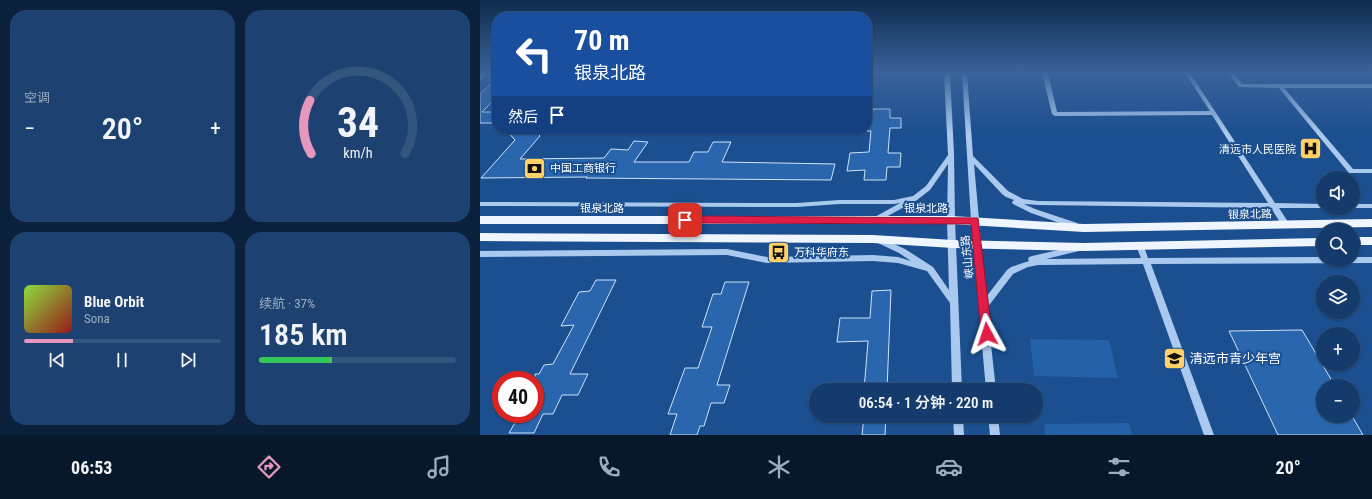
<!DOCTYPE html>
<html lang="zh">
<meta charset="utf-8">
<style>
:root{--surface:#143b6b;--page:#1d4271;--text:#f1f3f6;--muted:#9dadc1;--line:#33557e;--accent:#e797bd}
body{margin:0;font-family:"Roboto Condensed","Noto Sans SC",sans-serif;background:var(--page);color:var(--text);height:100vh;display:flex;flex-direction:column;font-size:15px;white-space:nowrap}
*{box-sizing:border-box;margin:0}
p{font-size:13px;color:var(--muted)}
.icon{flex:none;width:22px;height:22px;fill:none;stroke:currentColor;stroke-width:2;stroke-linecap:round;stroke-linejoin:round}
.map{position:relative;flex:1;overflow:hidden}
.side{display:flex;flex-direction:column;gap:10px;padding:10px;background:#0b203b;width:480px}
.side>*{flex:none}
.hud{position:absolute;left:12px;top:12px;width:380px;height:122px;border-radius:16px;box-shadow:0 1px 3px #0004,0 0 0 1px var(--line);background:#1a4fa0;color:#fff;overflow:hidden}
.controls{position:absolute;left:836px;top:171px;display:grid;gap:8px}
.controls a{display:grid;place-items:center;width:44px;height:44px;border-radius:50%;background:var(--surface);box-shadow:0 1px 3px #0004,0 0 0 1px var(--line);font-size:20px}
.speed{position:absolute;left:12px;top:371px;display:flex;gap:8px;font-size:20px;font-weight:700;text-align:center}
.speed>*{display:grid;place-content:center;width:52px;height:52px;border-radius:50%;background:var(--surface);box-shadow:0 1px 3px #0004,0 0 0 1px var(--line);line-height:1}
.speed .limit{border:6px solid #d22;background:#fff;color:#111}
.pin{position:absolute;display:grid;place-items:center;width:34px;height:34px;color:#fff;margin:-17px;border-radius:8px;box-shadow:0 2px 6px #0006}
.me{position:absolute;width:44px;margin:-22px;rotate:355deg;stroke-linejoin:round;filter:drop-shadow(0 0 3px #0008)}
.turn{display:flex;align-items:center;gap:14px;height:84px;padding:0 16px;font-size:18px}
.turn .icon{width:52px;height:52px;stroke-width:2.5}
.turn b{display:block;font-size:28px;line-height:34px}
.then{display:flex;align-items:center;height:38px;padding:0 16px;background:#0003;gap:8px;font-size:15px}
.big{font-size:30px;font-weight:600;line-height:1.1}
.side .tile{flex:1;display:flex;flex-direction:column;justify-content:center;gap:6px;min-width:0;padding:0 14px;border-radius:16px;background:var(--page)}
.side .dial{align-items:center;gap:0}
.dial svg{height:104px;overflow:visible;fill:none;stroke:var(--line);stroke-width:7;stroke-linecap:round;text-anchor:middle}
.dial text{fill:var(--text);stroke:none}
.song{display:flex;align-items:center;gap:12px}
.cover{width:48px;height:48px;border-radius:6px;background:linear-gradient(135deg,hsl(90 70% 55%),hsl(0 70% 35%))}
.played{height:4px;border-radius:2px;background:linear-gradient(90deg,var(--accent) 25%,var(--line) 25%)}
.keys{display:flex;justify-content:space-around;direction:ltr}
.heat{display:flex;justify-content:space-between;align-items:center;font-size:22px;direction:ltr}
.charge{height:6px;border-radius:3px;background:linear-gradient(90deg,#34c759 37%,var(--line) 0)}
.side .tiles{flex:1;display:grid;gap:10px;grid-template-columns:repeat(2,1fr)}
.trip{position:absolute;left:329px;top:383px;width:234px;height:40px;border-radius:20px;background:var(--surface);box-shadow:0 1px 3px #0004,0 0 0 1px var(--line);font-weight:600;line-height:40px;text-align:center}
.tab-bar{display:flex;height:64px;justify-content:space-around;align-items:center;background:#08182b;color:var(--muted)}
.tab-bar .icon{width:28px;height:28px}
.tab-bar .active{color:var(--accent)}
.tab-bar b{font-size:18px;color:var(--text)}
main{display:flex;flex:1;min-height:0}
.map>svg:first-child{display:block}
.green{fill:#2461a8}
.building{fill:#2a66ad;stroke:#cfe3fa}
.lines{fill:none;stroke-linecap:round;stroke-linejoin:round}
.minor{fill:#a9c9ee;fill-rule:evenodd}
.major{fill:#f0f6ff;fill-rule:evenodd}
.route{fill:#e11d48;stroke:#92132f}
.labels{text-anchor:middle;stroke-width:4;stroke-linejoin:round;paint-order:stroke}
.poi-label{font-size:11px;fill:#fff;stroke:#1b4f8f;text-anchor:start}
.street-label{font-size:11px;fill:#fff;stroke:#1b4f8f}
.near-poi-label{font-size:13px;fill:#fff;stroke:#1b4f8f;text-anchor:start}
</style>
<main>
<section class="side">
<div class="tiles">
<div class="tile"><p>空调</p>
<div class="heat"><a>−</a><b class="big">20°</b><a>+</a></div>
</div>
<div class="tile dial"><svg viewBox="0 0 100 80">
<path d="M14 69A42 42 0 1 1 86 69"/>
<path d="M14 69A42 42 0 0 1 13 28" stroke="#e797bd"/>
<text x="50" y="56" font-size="32" font-weight="700">34</text>
<text x="50" y="72" font-size="11">km/h</text>
</svg></div>
<div class="tile">
<div class="song"><i class="cover"></i><div><b>Blue Orbit</b><p>Sona</p></div></div>
<div class="played"></div>
<div class="keys"><svg class="icon" aria-label="previous" viewBox="0 0 24 24"><path d="M18 5L8 12l10 7zM5 5v14"/></svg><svg class="icon" aria-label="pause" viewBox="0 0 24 24"><path d="M8 5v14M16 5v14"/></svg><svg class="icon" aria-label="next" viewBox="0 0 24 24"><path d="M6 5l10 7-10 7zM19 5v14"/></svg></div>
</div>
<div class="tile"><p>续航 · 37%</p><b class="big">185 km</b><div class="charge"></div></div>
</div>
</section>
<div class="map">
<svg width="892" height="435" viewBox="0 0 892 435">
<rect width="100%" height="100%" fill="#1b4f8f"/>
<path class="green" d="M550,339l79,1 9,38 -84,-2z
M649,423l3,12h-87l-1,-11z"/>
<path class="building" d="M17,78v19l-15,15h15v11h-17v-29z
M393,109h17v9h11v10h-11l-2,25h13l-1,14h-13l-1,13h-22l1,-10 -18,1 3,-18 19,-1 2,-21h-4v-13h5z
M25,129h28l7,7 -20,23 84,-1 7,-9 17,1 6,-9 14,1 -14,20h55l5,-10h14l5,-10h18l-9,20 113,2 -4,16 -245,-2 1,-1 -106,1 34,-38z
M116,280h20l-46,94h18l-10,21h-16l-9,19h-10l-9,19h-25l11,-19h15v-40h4l5,-9 9,-1 21,-39 -13,1 18,-34 11,-1z
M245,282h24l-32,103h13l-6,18h-13l-7,23h-4l-3,9h-27l7,-21h-9l17,-46h13l14,-41h-10l11,-33h8z
M411,290l-4,100h-23l4,-49 -31,1 3,-24h30l2,-27z
M822,330l33,56h-12v30h29l11,19h-85l-49,-104z
M384,416h22l-1,19h-23z"/>
<g class="lines">
<path class="minor" d="M3,73h6l-9,7v-5z
M464,73h6l4,81 1,66 7,170h-10l-2,-87 -23,-32 -29,-8 -25,-2 -106,2 -40,-8 -247,2v-6l247,-2 40,8 106,-2 25,2 13,4 -12,-8 -21,-10 -1,-2 1,-2 3,-1 24,11 28,18 16,23 -2,-70 1,-56 -18,26 -13,10 -42,23 -2,-1 -2,-2 2,-2 27,-15 -6,1h-55l-42,3 -317,-1v-4l317,1 42,-3h55l19,-4 13,-10 22,-31z
M482,73h5l6,83 35,35 15,8 15,2 230,2 -56,-88 -157,1 -3,-2 -10,-41h6l9,39 153,-1 -25,-38h5l85,130 48,1v4h2h-46l11,17 -1,2h-6l-12,-19 -233,-3 -14,-1 11,5 42,14 1,2 -1,2 -3,1 -43,-15 -18,-9 -1,-2 2,-2 -8,-3 -4,-3 -28,-30 12,133 21,-27 4,-3 18,-6 -1,-2 1,-2 3,-1 44,-10 3,1 1,2 -1,2 -33,8 95,-1 -5,-12 1,-2h6l5,14 175,-1v3h30v-3h19v6l-221,1 63,171h-10l-61,-171 -105,1 -10,2 -15,7 -26,34 9,82h-10l-15,-169z
M748,73h5l10,11h129v4h-88l69,81h19v4h-23l-70,-85 -40,-1z
M873,204h19v4h-21h2z
M473,416h10l1,19h-10z
M508,416h10l2,19h-10z"/>
<path class="major" d="M0,216h471l133,8 288,-5v8l-288,5 -133,-8h-471z
M0,233l393,2 80,5 131,3 239,-5v8l-239,5 -131,-3 -80,-5 -393,-2z
M873,237h19v8h-19z"/>
</g>
<linearGradient id="sky" x2="0" y2="1"><stop stop-color="#0f2b4f"/><stop offset="0.54" stop-color="#39639b"/><stop offset="1" stop-color="#39639b" stop-opacity="0"/></linearGradient>
<rect width="892" height="134" fill="url(#sky)"/>
<path class="route" d="M205,216l293,2 14,116 -1,4 -4,1 -4,-1 -2,-4 -10,-110 -286,-1 -4,-3z"/>
<defs>
<symbol id="hospital-square" viewBox="-11 -11 22 22"><rect x="-9" y="-9" width="18" height="18" rx="4" fill="#ffd166" stroke="#1b4f8f"/><path d="M-5-5h3v3.5h4V-5h3V5h-3V1.5h-4V5h-3Z" fill="#111"/></symbol>
<symbol id="bank-square" viewBox="-11 -11 22 22"><rect x="-9" y="-9" width="18" height="18" rx="4" fill="#ffd166" stroke="#1b4f8f"/><path d="M-6-4H6V4H-6ZM0-2.3a2.3 2.3 0 1 0 0 4.6a2.3 2.3 0 1 0 0-4.6Z" fill="#111"/></symbol>
<symbol id="bus-square" viewBox="-11 -11 22 22"><rect x="-9" y="-9" width="18" height="18" rx="4" fill="#ffd166" stroke="#1b4f8f"/><path d="M-5-6H5V4H4V6H2V4H-2V6H-4V4H-5ZM-3.5-4V0h7V-4ZM-3.5 1.2v1.5H-2V1.2ZM2 1.2v1.5H3.5V1.2Z" fill="#111"/></symbol>
<symbol id="school-square" viewBox="-11 -11 22 22"><rect x="-9" y="-9" width="18" height="18" rx="4" fill="#ffd166" stroke="#1b4f8f"/><path d="M0-5L7-2L0 1L-7-2ZM-4 1L0 2.5L4 1V4Q0 6-4 4Z" fill="#111"/></symbol>
</defs>
<g fill-rule="evenodd">
<use href="#hospital-square" x="818" y="136" width="25" height="25"/>
<use href="#bank-square" x="42" y="156" width="25" height="25"/>
<use href="#bus-square" x="286" y="240" width="25" height="25"/>
<use href="#school-square" x="682" y="346" width="25" height="25"/>
</g>
<g class="labels">
<g class="poi-label">
<text x="816" y="153" text-anchor="end">清远市人民医院</text>
<text x="70" y="172">中国工商银行</text>
<text x="314" y="256">万科华府东</text>
</g>
<g class="street-label">
<text x="122" y="212">银泉北路</text>
<text x="446" y="212">银泉北路</text>
<text transform="translate(770 214) rotate(-1)" y="4">银泉北路</text>
<text transform="translate(487 257) rotate(-96)" y="4">峡山东路</text>
</g>
<g class="near-poi-label">
<text x="710" y="363">清远市青少年宫</text>
</g>
</g>
</svg>
<div class="controls">
<a><svg class="icon" aria-label="sound" viewBox="0 0 24 24"><path d="M4 9h4l5-4v14l-5-4H4zM17 9q2 3 0 6"/></svg></a>
<a><svg class="icon" aria-label="search" viewBox="0 0 24 24"><circle cx="10" cy="10" r="6"/><path d="M15 15l6 6"/></svg></a>
<a><svg class="icon" aria-label="layers" viewBox="0 0 24 24"><path d="M12 4l9 5-9 5-9-5zM3 14l9 5 9-5"/></svg></a>
<a>+</a>
<a>−</a>
</div>
<div class="speed"><div class="limit">40</div></div>
<div class="pin" style="left:205px;top:220px;background:#d93025"><svg class="icon" aria-label="arrive" viewBox="0 0 24 24"><path d="M6 21V4h12l-3 4 3 4H6"/></svg></div>
<svg class="me" style="left:507px;top:334px" viewBox="-20 -20 40 40"><path d="M0-17L14 15 0 8-14 15z" fill="#e11d48" stroke="#fff" stroke-width="4"/></svg>
<div class="trip">06:54 · 1 分钟 · 220 m</div>
<div class="hud">
<div class="turn"><svg class="icon" aria-label="left" viewBox="0 0 24 24"><path d="M17 20v-9H6M10 6l-5 5 5 5"/></svg><div><b>70 m</b>银泉北路</div></div>
<div class="then">然后<svg class="icon" aria-label="arrive" viewBox="0 0 24 24"><path d="M6 21V4h12l-3 4 3 4H6"/></svg></div>
</div>
</div>
</main>
<nav class="tab-bar">
<b>06:53</b>
<svg class="icon active" aria-label="directions" viewBox="0 0 24 24"><path d="M12 3l9 9-9 9-9-9zM9 14v-3h6M13 9l2 2-2 2"/></svg>
<svg class="icon" aria-label="music" viewBox="0 0 24 24"><path d="M9 18V5l10-2v13"/><circle cx="6" cy="18" r="3"/><circle cx="16" cy="16" r="3"/></svg>
<svg class="icon" aria-label="phone" viewBox="0 0 24 24"><path d="M5 4h4l2 5-3 2q2 4 5 5l2-3 5 2v4C11 20 4 13 5 4z"/></svg>
<svg class="icon" aria-label="climate" viewBox="0 0 24 24"><path d="M12 3v18M4 7l16 10M4 17L20 7"/></svg>
<svg class="icon" aria-label="car" viewBox="0 0 24 24"><path d="M5 17H2v-5l4-1 3-4h7l3 4 3 1v5h-3M9 17h6M6 11h13"/><circle cx="7" cy="17" r="2"/><circle cx="17" cy="17" r="2"/></svg>
<svg class="icon" aria-label="filters" viewBox="0 0 24 24"><path d="M4 7h16M4 17h16"/><circle cx="9" cy="7" r="2"/><circle cx="15" cy="17" r="2"/></svg>
<b>20°</b>
</nav>
